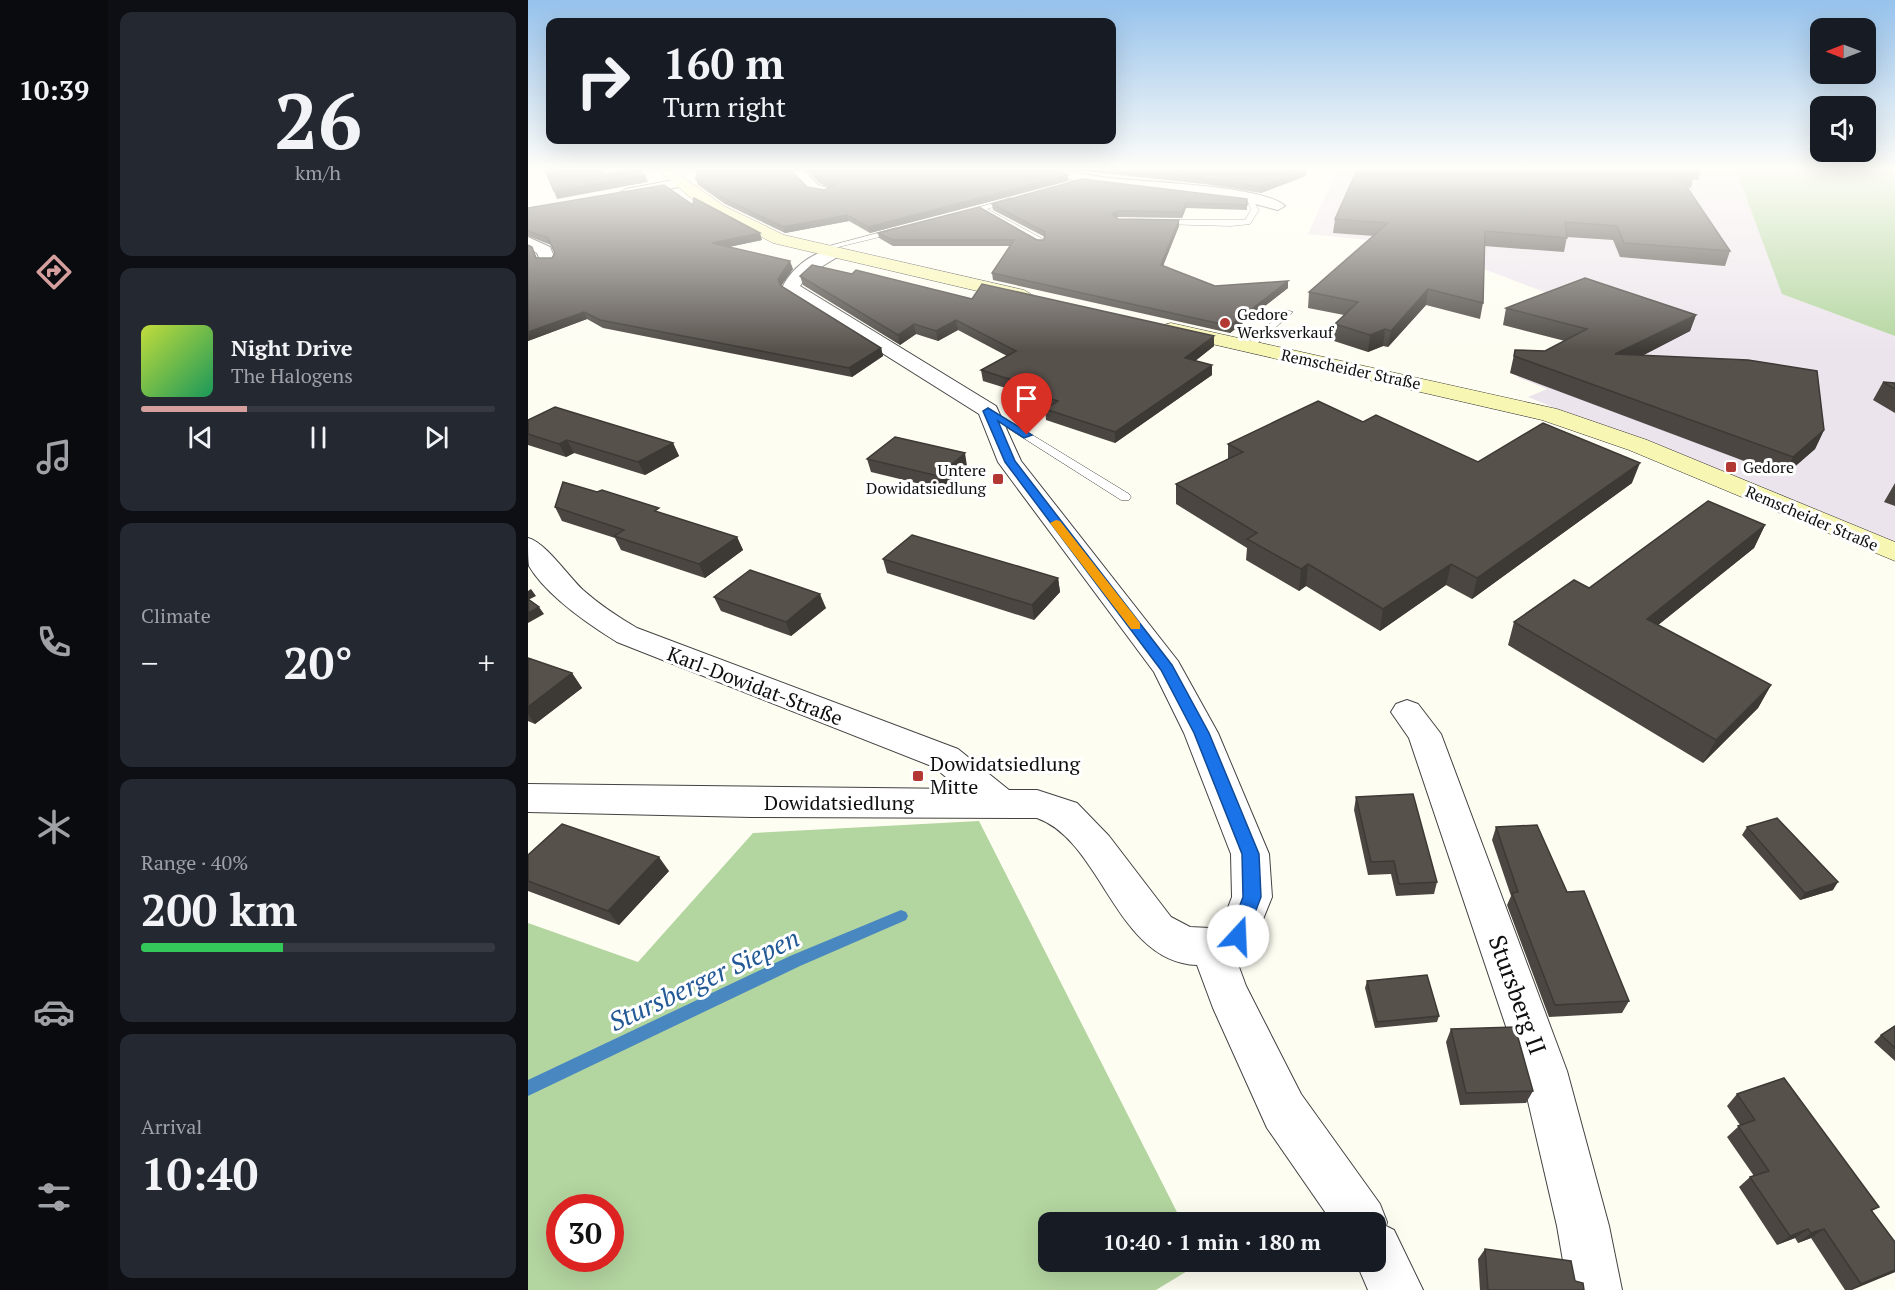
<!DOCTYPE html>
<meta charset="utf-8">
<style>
:root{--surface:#171b24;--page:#242831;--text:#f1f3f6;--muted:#9ea1a6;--line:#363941;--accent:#d59f9e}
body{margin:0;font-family:"PT Serif",serif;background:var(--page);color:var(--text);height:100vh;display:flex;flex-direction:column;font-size:22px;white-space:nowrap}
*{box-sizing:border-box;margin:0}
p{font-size:20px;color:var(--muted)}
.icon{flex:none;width:33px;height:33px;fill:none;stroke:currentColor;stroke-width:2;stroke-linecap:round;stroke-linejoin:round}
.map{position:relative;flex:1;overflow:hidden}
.panel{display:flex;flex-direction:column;gap:12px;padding:12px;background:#0d0f14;width:420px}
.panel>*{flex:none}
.banner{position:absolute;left:18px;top:18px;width:570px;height:126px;border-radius:12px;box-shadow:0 6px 24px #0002;background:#171b24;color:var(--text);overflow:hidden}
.needle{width:39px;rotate:270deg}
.controls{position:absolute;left:1282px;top:18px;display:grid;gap:12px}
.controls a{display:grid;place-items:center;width:66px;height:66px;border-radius:12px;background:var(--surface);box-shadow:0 6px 24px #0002;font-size:30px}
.speed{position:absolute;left:18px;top:1194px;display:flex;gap:12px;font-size:30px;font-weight:700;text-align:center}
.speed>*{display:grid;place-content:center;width:78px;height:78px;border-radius:50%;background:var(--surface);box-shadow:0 6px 24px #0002;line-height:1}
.speed .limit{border:9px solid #d22;background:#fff;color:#111}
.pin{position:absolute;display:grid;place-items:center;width:51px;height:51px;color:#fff;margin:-62px -26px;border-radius:50% 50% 50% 0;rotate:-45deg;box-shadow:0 0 6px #0007}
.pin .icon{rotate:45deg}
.me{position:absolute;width:66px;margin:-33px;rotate:20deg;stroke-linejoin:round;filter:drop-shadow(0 0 4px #0008)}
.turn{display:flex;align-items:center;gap:21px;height:126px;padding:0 18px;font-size:27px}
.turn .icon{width:78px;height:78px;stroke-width:2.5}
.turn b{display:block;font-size:42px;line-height:51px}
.big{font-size:45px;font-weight:700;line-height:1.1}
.panel .widget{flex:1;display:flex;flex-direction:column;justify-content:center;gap:9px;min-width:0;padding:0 21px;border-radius:12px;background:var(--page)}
.panel .dial{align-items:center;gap:0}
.dial b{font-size:78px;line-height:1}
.song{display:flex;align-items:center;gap:18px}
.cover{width:72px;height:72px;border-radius:9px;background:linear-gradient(135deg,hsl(70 70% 55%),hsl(150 70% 35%))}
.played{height:6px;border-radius:3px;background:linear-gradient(90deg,var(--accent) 30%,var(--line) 30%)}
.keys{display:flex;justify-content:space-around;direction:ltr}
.heat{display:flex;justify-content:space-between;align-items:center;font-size:33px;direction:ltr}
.charge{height:9px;border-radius:4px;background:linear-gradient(90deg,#34c759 40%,var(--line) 0)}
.trip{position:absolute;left:510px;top:1212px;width:348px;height:60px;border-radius:12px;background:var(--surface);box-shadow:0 6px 24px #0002;font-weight:700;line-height:60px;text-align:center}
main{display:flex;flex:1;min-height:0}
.menu{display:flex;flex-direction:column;width:108px;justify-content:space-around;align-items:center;background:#090b0e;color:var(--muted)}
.menu .icon{width:42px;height:42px}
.menu .on{color:var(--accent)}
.menu b{font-size:27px;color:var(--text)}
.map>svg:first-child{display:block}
.industrial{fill:#ece4ed}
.forest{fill:#b3d59f;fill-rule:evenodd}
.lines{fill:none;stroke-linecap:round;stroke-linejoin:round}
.stream{fill:#4987c1;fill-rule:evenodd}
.lane-casing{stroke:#424242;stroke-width:1}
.street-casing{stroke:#424242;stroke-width:2}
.secondary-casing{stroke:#313131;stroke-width:1}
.lane{fill:#fff;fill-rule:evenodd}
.street{fill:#fff;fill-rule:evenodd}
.secondary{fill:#f8f6b3;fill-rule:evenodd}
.wall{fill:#4b4641}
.shaded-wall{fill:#3d3935}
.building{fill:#57514c;stroke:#3d3935;stroke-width:1.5}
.route{fill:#1a73e8;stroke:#114b97;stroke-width:1.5}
.slow{fill:#f59e0b}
.poi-dot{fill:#b33833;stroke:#fff;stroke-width:2}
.labels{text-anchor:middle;stroke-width:6;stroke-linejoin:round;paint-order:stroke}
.far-poi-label{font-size:16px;fill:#0f0f0f;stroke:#fff;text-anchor:start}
.far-street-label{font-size:16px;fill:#0f0f0f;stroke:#fff}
.street-label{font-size:20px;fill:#0f0f0f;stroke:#fff}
.poi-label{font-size:20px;fill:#0f0f0f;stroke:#fff;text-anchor:start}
.near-street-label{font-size:24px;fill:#0f0f0f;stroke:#fff}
.near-water-label{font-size:26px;font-style:italic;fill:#235a96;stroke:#fff}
</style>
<main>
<nav class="menu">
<b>10:39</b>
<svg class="icon on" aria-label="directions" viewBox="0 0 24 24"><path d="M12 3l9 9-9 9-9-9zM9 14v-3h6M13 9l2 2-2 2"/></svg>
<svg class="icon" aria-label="music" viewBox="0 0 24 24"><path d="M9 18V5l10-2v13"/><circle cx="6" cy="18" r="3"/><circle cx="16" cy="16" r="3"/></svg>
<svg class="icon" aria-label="phone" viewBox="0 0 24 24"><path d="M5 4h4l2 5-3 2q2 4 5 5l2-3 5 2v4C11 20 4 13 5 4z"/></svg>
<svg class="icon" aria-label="climate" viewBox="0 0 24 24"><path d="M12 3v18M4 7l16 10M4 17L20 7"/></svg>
<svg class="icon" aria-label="car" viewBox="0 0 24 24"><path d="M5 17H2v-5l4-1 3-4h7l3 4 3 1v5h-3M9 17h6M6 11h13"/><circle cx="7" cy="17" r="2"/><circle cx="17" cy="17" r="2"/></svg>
<svg class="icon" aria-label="filters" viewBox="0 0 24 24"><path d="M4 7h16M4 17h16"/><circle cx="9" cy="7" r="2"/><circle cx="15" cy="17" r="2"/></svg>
</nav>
<section class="panel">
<div class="widget dial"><b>26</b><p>km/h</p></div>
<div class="widget">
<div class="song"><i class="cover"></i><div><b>Night Drive</b><p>The Halogens</p></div></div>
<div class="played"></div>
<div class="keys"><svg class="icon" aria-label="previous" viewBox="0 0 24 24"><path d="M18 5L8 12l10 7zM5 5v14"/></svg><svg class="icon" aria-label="pause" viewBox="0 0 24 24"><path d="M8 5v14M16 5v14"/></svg><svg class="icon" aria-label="next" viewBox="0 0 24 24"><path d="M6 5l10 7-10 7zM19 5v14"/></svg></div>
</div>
<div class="widget"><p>Climate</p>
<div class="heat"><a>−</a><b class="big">20°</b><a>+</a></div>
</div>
<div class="widget"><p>Range · 40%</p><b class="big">200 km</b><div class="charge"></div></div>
<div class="widget"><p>Arrival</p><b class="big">10:40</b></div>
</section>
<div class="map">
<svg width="1367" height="1290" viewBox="0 0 1367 1290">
<rect width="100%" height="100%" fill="#fefdf2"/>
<path class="industrial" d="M809,170h399l47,124 112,42v210l-367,-149 19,-8 -30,-12 14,-8 34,12 3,-80 -95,-36 -4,-15 -161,-16z"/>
<path class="forest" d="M1208,170h159v166l-113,-42z
M451,821l203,401h-134v40h154l-46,28h-628v-367l110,39 115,-129zM32,1208h50v50h-50z"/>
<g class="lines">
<path class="stream" d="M373,910l5,2 2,4 -2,4 -106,46 -272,130v-16l262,-124z"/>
<defs>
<path id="lane" d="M718,196h4l9,14 -9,14 -19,2 -71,-2 -4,-2 4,-2h85l6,-10z
M483,198l2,3 -26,8 58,31v4h-6l-62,-36z
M369,228l3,4 -82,20 -4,-2z
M758,310l7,2 -42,37h-6v-4z
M460,408l141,86 2,3 -2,3h-8l-137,-87v-4z"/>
<path id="street" d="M261,170h14l15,15 16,5 -7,4 -18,-3z
M519,170c22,0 42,6 64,8 33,4 155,8 174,28l-7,4c-20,-5 -38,-11 -59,-13 -32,-5 -152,-9 -172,-27z
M151,179l7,4 -2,3 -58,11 -7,-4 7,-4z
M0,237l22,10 6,14 -2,3h-12l-5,-11 -9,-5z
M305,248l6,2 2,3 -2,3 -31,19 -8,11 196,120 25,55 157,200 40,72 51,121 3,43 -21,52 -16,7 11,30 55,108 79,110 7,18 -1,4 8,4 29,60h-55l-12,-28h20v-40h-44l-65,-94 -54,-120 -16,-43c-81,-3 -95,-124 -160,-147l-286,-1 -223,-5v-28l432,5 -26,-22 -317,-125c-29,-18 -71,-47 -88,-76 -1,-7 -1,-20 -1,-28 17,4 40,38 55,52 17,15 35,27 54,38l321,121 51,41h28l40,13 32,33 62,81 19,10 20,1 12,-5 10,-26 -1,-43 -47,-121 -30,-61 -156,-210 -19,-48 -194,-122 -3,-4c9,-20 30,-35 51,-40z
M879,700l11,4 23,30 126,337 42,155 13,64h-54l-11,-64 -36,-155 -112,-333 -18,-26 5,-8z"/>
<path id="secondary" d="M130,170h15l51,36 60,29 240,55 10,6 -10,6 -251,-59 -77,-41z
M643,323l386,86 90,31 248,102v19l-266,-111 -87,-30 -378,-87 -3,-4 3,-4z"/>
</defs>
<use href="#lane" class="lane-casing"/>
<use href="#street" class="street-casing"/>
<use href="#secondary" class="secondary-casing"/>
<use href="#lane" class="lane"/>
<use href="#street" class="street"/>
<use href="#secondary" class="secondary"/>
</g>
<path class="wall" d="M278,170h249l13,5v6l-198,52 -21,-12 -64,12 -60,-29 -27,-19 -2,-6 111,8 18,3 5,-2 -11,-5z
M544,170l234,1v5l-45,17 -57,-9z
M829,170h344l-3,10 -5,-1 -2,9 -4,-1 43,64 -5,15 -105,-9 -7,-17 -46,-3 -3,15 -80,-6 -1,57 -3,16 -54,-14 -38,42 -5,-1 -15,6 -34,-11 1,-17 9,-9 -36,-7 1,-16 65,-56 -41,-3 2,-14z
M554,179l165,26v5l-61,-2 -4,10 -64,-1 -2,1 2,1 61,1v6l-16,40 52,20 73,-5v7l-58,45 -237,-53 -1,-7 18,-27h-117l-14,-8 -1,-5 166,7 1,-3 -52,-27 -1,-6z
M0,208l234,32 -33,7 64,22 -12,17 100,62 2,8 -31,21 -249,-49 -16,-9 -59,22v-96l9,13h15l3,-5 -4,-8 -23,-9z
M324,274l120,25 242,37v10l-19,15 17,14 -97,68 -69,-23 -1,-11 2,-1 -37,-13 -1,-6 -26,-8 -2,-11 26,-14 -49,-26 -20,11 -22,-7 -16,11 -97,-60 -3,-9z
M978,308l190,7 -6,16 -48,25 182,74 -9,19 -31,27 -274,-103 5,-23 30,1 20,-10 -62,-16z
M1355,382l12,1v30l-22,-13z
M0,420l145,23 6,13 -34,19 -71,-22 -8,4 -38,-12z
M835,422l115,40 154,21 -160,116 -26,-14 -66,46 -74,-45 -7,5 -53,-31 1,-12 -71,-44v-20l52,-25v-15z
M339,459l100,7 -26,23 -70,-17z
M1367,483v23l-11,-4z
M27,507l106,6 76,24 6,13 -38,28 -84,-28 -6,-12 -53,-17z
M1237,525l-11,23 -96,77 113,60 -13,23 -55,55 -195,-118 6,-23 75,-34z
M355,559l175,19 2,14 -26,28 -147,-47z
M186,597l112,11 -35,28 -70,-25z
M0,658l44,15 10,15 -47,36 -7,-3z
M828,797l81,85 -3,12 -38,2 -5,-22 -23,1 -14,-65z
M968,827l71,65 62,109 -7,12 -73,4 -42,-112 4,-9 -19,-56z
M1219,827l86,63 -33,10 -58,-65z
M0,855l141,16 -50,54 -91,-34z
M839,981l72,35 -2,6 -62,6 -10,-40z
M1367,1026v35l-21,-19 7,-7z
M923,1029l82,62 -7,12 -66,2 -14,-63z
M1209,1094l142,113 -7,4 23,61 -43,18h-7l-34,-52 -13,5 -3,-5 -18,7 -38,-58 11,-10 4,-1 -27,-39 13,-12 -13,-19z
M957,1249l90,32 9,9h-104l-2,-31z"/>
<path class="shaded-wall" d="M778,171v5l-45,17v-6z
M117,175l3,7 -91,17 -3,-8z
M540,175v6l-198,52 -2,-6z
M658,203v5l-4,10v-6z
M590,211v6l-6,3v-6z
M319,215l2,6 -64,12 -2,-6z
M651,220v6l-18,45v-6z
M232,233l2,7 -48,10 -2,-7z
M262,261l3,8 -13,18 -2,-8z
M760,281v7l-58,45v-7z
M900,289l-2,16 -38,42 3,-16z
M56,312l3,7 -59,22v-9z
M1168,315l-6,16 -80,41 5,-18z
M428,320l2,10 -20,11 -2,-10z
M386,324l2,10 -16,11 -2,-10z
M857,329l-2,17 -15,6 2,-17z
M686,336v10l-29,23v-11z
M353,348l2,8 -31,21 -3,-9z
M684,365v10l-97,68v-11z
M1296,430l-9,19 -31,27 9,-19z
M39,440l7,13 -8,4 -7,-13z
M145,443l6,13 -34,19 -7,-13z
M437,453l2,13 -26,23 -3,-13z
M1112,463l-8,20 -160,116 5,-21z
M1237,525l-11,23 -117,94 10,-23z
M209,537l6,13 -38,28 -6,-14z
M780,564l-2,22 -7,5 2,-22z
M923,564l-5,21 -66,46 3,-22z
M530,578l2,14 -26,28 -2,-15z
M3,589l5,7 -8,4v-9z
M292,594l6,14 -35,28 -5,-14z
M11,607l5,7 -16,9v-10z
M44,673l10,15 -47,36 -7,-10v-7z
M1243,685l-13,23 -55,55 13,-23z
M131,857l10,14 -50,54 -11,-14z
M1310,882l-5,8 -33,10 5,-7z
M1280,1229l-13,9 -18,7 13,-9z
M1296,1229l-13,9 -13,5 13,-10z
M1367,1270v2l-45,18 11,-6z"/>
<path class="building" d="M17,170h56l3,4 35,-4 6,5 -91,16z
M169,170h94l16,17 18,3 10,-5 -17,-8 -7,-7h244l13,5 -200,52 -21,-12 -64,12 -60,-29 -27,-19z
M598,170h179l1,1 -45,16 -58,-9z
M829,170h335l3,5 -17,-1 52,77 -106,-8 -7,-17 -52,-4 2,16 -82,-7 -2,72 -55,-14 -37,42 -6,-2 -15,6 -35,-11 23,-22 -49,-10 79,-69 -53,-4z
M554,179l165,20v6l-61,-2 -4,9 -64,-1 -6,3 6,5 61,1 -18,45 54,21 73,-5 -58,45 -238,-53 22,-33h-122l-14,-7 101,-26 58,33h7l1,-8 -53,-28z
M136,185l29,20 1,-7 66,35 -48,10 78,18 -12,18 3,7 100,62 -32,20 -249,-48 -16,-8 -56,20v-87l4,2 4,11h16l3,-5 -7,-15 -20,-7v-23z
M284,265l40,9 4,-4 116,29 10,-15 232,52 -29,22 27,7 -97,67 -70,-23 13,-8 -50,-16 7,-4 -34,-11 35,-19 -60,-31 -20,11 -22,-7 -16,11 -98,-59z
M1057,278l111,37 -81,39 133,6 69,11 7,59 -31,27 -279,-101 1,-6 30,1 42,-22 -81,-21z
M1355,382l12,1v6z
M790,401l45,21 13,-7 102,47 65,-39 97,40 -163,115 -26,-14 -68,45 -75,-45 -7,5 -54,-30 10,-6 -81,-49 67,-32 -15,-8z
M27,407l118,36 -35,19 -71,-22 -8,4 -31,-10v-14z
M367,437l70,16 -27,23 -71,-17z
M35,482l34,10 5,-2 57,18 -4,3 82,26 -38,27 -85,-28 10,-6 -69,-23z
M1180,501l57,24 -118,94 124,66 -55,55 -202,-118 60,-42 15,8z
M384,535l146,43 -26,27 -149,-46z
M222,570l70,24 -34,28 -72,-25z
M0,599l11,8 -11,6z
M0,658l44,15 -44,34z
M885,794l24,88 -38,2 -5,-23 -23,1 -15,-65z
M1249,818l61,64 -33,11 -58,-66z
M34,824l97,33 -51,54 -80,-30v-26z
M1009,825l30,67 17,-1 45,110 -74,4 -43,-112 6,-1 -22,-65z
M899,975l12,41 -62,6 -10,-41z
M1367,1026v22l-14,-13z
M987,1027l18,64 -67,2 -15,-64z
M1256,1078l95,129 -8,3 24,32v28l-34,14 -37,-55 -13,4 -3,-4 -18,7 -40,-59 19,-6 -31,-45 17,-6 -18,-26z
M957,1249l86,12 4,20 8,2 1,7h-96z"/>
<linearGradient id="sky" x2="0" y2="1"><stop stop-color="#96c2ec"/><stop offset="0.48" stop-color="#fffef9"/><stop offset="1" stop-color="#fffef9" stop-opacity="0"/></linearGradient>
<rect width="1367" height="351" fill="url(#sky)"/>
<path class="route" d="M460,408l44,27 -8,3 -26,-17 17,40 157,204 37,68 50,121 2,43 -17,45 -6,2 -7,-2 -3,-6 15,-39 -1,-43 -48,-121 -33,-63 -156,-208 -22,-51z"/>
<path class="slow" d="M528,520l4,1 80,102v6h-9l-81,-106z"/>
<g class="poi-dot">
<circle cx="697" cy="323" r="6"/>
<rect x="1197" y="461" width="12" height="12" rx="3"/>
<rect x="464" y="473" width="12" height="12" rx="3"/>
<rect x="384" y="770" width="12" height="12" rx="3"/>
</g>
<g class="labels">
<g class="far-poi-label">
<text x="709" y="320">Gedore<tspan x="709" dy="18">Werksverkauf</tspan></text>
<text x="1215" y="473">Gedore</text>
<text x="458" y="476" text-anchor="end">Untere<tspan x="458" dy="18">Dowidatsiedlung</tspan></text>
</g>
<g class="far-street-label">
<text transform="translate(823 369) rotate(12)" y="6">Remscheider Straße</text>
<text transform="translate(1284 518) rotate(23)" y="6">Remscheider Straße</text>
</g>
<g class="street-label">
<text transform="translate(227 686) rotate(21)" y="7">Karl-Dowidat-Straße</text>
<text x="311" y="810">Dowidatsiedlung</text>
</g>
<g class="poi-label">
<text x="402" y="771">Dowidatsiedlung<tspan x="402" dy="23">Mitte</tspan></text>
</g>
<g class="near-street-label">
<text transform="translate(989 995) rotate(70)" y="8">Stursberg II</text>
</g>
<g class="near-water-label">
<text transform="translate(176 980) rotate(-25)" y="9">Stursberger Siepen</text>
</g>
</g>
</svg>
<div class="controls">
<a><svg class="needle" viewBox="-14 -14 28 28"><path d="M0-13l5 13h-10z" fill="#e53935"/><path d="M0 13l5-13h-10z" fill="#9ea1a6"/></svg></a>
<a><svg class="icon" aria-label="sound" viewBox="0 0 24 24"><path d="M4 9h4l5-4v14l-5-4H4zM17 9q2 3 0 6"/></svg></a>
</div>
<div class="speed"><div class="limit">30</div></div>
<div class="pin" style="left:499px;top:435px;background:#d93025"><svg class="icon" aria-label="arrive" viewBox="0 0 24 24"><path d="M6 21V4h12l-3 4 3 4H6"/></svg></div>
<svg class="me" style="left:710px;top:936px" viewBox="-20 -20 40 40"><circle r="19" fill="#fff"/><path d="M0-13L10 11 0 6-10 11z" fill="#1a73e8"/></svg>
<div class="trip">10:40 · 1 min · 180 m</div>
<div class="banner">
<div class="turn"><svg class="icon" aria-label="right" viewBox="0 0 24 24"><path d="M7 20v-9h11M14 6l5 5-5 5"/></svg><div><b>160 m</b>Turn right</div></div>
</div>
</div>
</main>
